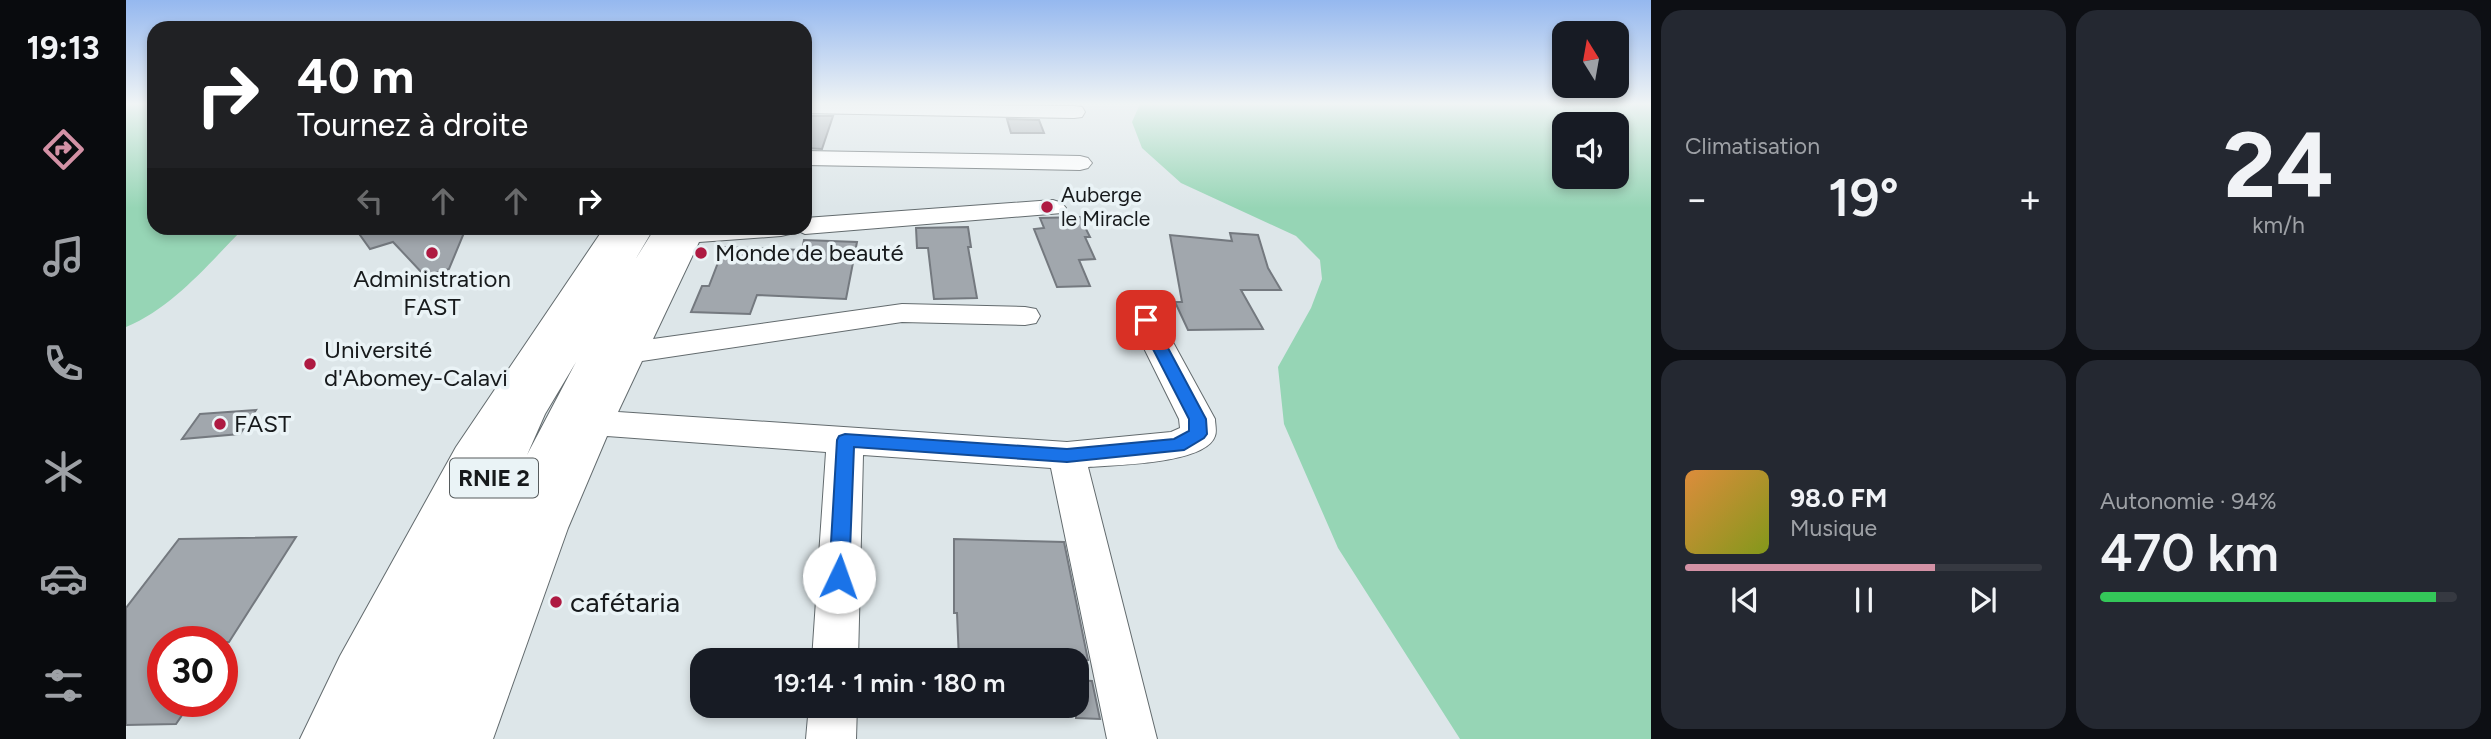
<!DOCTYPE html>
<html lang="fr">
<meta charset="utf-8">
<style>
:root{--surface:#171b24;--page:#242831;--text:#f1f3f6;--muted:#9ea1a6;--line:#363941;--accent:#d391a5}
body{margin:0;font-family:Figtree,sans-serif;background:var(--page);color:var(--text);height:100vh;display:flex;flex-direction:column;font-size:26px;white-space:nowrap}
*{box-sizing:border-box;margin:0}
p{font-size:23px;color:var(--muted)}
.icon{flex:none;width:38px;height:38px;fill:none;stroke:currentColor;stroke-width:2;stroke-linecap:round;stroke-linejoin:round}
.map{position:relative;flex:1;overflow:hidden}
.side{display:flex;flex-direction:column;gap:10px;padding:10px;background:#0d0f14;width:840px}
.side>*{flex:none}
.hud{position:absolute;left:21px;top:21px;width:665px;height:214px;border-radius:21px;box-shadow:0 4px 10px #0003;background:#202124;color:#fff;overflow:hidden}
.needle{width:46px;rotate:349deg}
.buttons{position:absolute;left:1426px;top:21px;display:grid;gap:14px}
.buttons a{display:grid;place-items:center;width:77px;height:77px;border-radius:14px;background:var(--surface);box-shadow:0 4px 10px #0003;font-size:35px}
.speed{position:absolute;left:21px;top:626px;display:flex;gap:14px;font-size:35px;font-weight:700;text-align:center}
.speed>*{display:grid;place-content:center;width:91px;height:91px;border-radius:50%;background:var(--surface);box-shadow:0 4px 10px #0003;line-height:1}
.speed .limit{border:10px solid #d22;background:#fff;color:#111}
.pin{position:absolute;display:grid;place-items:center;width:60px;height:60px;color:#fff;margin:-30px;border-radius:14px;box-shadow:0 4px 10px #0006}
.me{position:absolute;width:77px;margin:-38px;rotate:3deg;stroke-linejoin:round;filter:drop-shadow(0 0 5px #0008)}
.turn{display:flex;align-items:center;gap:24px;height:147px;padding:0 35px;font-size:32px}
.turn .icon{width:91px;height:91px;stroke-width:2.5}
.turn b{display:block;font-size:49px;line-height:60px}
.lanes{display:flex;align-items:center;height:66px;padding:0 35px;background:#0003;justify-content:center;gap:35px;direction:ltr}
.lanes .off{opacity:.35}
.big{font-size:52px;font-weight:600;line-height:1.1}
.side .tile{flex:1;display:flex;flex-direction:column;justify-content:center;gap:10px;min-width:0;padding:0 24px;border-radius:21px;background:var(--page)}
.side .dial{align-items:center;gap:0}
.dial b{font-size:91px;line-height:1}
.song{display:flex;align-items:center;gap:21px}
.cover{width:84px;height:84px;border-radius:10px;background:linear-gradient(135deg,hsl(30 70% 55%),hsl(70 70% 35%))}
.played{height:7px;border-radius:4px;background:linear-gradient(90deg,var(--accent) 70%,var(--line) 70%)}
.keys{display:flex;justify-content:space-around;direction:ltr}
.heat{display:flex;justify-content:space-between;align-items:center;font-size:38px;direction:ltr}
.charge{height:10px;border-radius:5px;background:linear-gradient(90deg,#34c759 94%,var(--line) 0)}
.side .tiles{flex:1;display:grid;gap:10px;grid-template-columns:repeat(2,1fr)}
.trip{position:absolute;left:564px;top:648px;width:399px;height:70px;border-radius:21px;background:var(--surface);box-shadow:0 4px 10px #0003;font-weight:600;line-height:70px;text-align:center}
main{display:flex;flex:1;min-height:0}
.tab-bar{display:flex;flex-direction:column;width:126px;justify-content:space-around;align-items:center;background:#090b0e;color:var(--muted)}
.tab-bar .icon{width:49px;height:49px}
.tab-bar .selected{color:var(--accent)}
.tab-bar b{font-size:32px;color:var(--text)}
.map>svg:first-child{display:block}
.green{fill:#96d5b5;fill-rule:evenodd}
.building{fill:#a1a7ad;stroke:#74797f;stroke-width:2}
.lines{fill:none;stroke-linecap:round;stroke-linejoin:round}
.minor-casing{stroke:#636b6e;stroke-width:2}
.highway-casing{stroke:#636b6e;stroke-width:2}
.minor{fill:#fff;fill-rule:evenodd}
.highway{fill:#fff;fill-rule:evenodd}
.route{fill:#1a73e8;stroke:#114b97;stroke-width:2}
.poi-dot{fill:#ae1a42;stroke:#eaf3f6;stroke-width:2.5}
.labels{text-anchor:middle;stroke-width:7;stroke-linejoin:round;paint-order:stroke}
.far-poi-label{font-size:21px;fill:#171a1c;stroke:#eaf3f6;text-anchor:start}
.shield{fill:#eaf3f6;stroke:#565b5d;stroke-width:2}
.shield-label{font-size:23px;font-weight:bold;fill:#171a1c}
.poi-label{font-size:24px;fill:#171a1c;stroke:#eaf3f6;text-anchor:start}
.near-poi-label{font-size:28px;fill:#171a1c;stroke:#eaf3f6;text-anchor:start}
</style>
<main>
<nav class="tab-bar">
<b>19:13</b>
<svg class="icon selected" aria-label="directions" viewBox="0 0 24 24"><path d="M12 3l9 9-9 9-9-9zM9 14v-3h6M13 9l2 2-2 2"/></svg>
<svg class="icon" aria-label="music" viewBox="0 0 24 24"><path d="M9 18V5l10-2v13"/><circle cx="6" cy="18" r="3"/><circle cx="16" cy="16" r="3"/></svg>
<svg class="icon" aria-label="phone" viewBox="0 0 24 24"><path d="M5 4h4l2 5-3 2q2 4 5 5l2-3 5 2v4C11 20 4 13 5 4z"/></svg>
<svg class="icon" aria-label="climate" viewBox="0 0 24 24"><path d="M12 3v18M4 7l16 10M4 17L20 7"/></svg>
<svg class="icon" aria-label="car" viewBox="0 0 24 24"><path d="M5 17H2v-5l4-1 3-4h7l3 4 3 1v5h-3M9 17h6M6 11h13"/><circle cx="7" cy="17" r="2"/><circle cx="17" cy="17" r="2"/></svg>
<svg class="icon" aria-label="filters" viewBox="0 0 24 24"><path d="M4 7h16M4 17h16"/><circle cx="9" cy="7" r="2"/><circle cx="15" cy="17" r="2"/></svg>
</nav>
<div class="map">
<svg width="1525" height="739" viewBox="0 0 1525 739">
<rect width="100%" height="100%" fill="#dde6e9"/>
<path class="green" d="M0,104h28v124h90c-36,36 -70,79 -118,99z
M1014,104h511v635h-191l-122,-191 -54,-124 -6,-57 33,-59 11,-29 -2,-19 -24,-24 -115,-53 -39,-35 -10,-26zM1438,124h53v53h-53z"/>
<path class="building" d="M679,116h28l-11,33 -17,-1z
M881,119l32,1 5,13h-33z
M954,217l10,20h-5l10,22 -16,1 11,26 -33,1 -23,-58 10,-1 -4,-10z
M842,227l3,20h-3l9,51 -43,1 -6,-51h-11l-1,-20z
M229,228h111l-17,41 -24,7 -32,-34 -23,7z
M1104,233l28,2 10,33 13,22h-40l22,39 -75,1 -13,-28h7l-12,-67 62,6z
M678,240l53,2 -11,57 -89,-4 -7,19 -59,-2 11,-26h7l15,-39 78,3z
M130,410l-16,24 -58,5 18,-25z
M170,537l-67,105h-66v60h28l-15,22 -50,1v-117l53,-69z
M828,539l110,3 24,118h-129l-2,-47h-3z
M950,680l16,1 8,38 -24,-1z"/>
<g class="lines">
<defs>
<path id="minor" d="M679,104l269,2 8,1 3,5 -3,5 -8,1 -269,-5z
M679,151l275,5 8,2 4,5 -4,5 -8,2 -275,-5z
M927,200l9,3 4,5 -4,5 -257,21 -11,-5 -4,5 -9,2 -82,6 -46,97 249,-35 123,3 11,2 4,7 -4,7 -11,2 -123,-3 -260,39 -24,51 449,30 104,-10 9,-4 -1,-9 -49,-99 5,-7 11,-2 11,2 58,106c0,5 2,12 0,17 -9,28 -100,29 -127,31l69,272h-50l-56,-271 -188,-13 -5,205h-46l14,-208 -219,-16 -39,92 -75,211h-50l85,-211 49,-105 102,-195h126v-10z
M478,228h26l-145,233 -111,224 -24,54h-50l40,-83 116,-209z
M683,705h48l-1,34h-50z"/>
<path id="highway" d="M496,228h32l-19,32 20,-32h31c-92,164 -166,335 -232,511h-112l42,-92 121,-233zM450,362l-49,93 18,-41z"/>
</defs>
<use href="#minor" class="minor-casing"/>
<use href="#highway" class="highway-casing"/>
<use href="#minor" class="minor"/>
<use href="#highway" class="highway"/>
</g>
<linearGradient id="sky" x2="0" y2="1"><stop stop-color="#95b8ef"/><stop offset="0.5" stop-color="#f0f4f5"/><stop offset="1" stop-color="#f0f4f5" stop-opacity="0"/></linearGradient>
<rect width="1525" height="208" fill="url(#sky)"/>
<path class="route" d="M1020,316l7,4 53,99 1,15 -3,4 -20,12 -117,12 -213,-15 -5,130 -3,6 -7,3 -7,-3 -3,-6 8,-137 2,-4 6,-2 222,15 107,-10 15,-8v-12l-51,-99z"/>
<g class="poi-dot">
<circle cx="921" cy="207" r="7"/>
<circle cx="306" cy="253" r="7"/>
<circle cx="575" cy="253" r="7"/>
<circle cx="184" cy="364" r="7"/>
<circle cx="94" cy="424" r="7"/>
<circle cx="430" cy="602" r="7"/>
</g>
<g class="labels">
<g class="far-poi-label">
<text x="935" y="202">Auberge<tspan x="935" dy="24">le Miracle</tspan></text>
</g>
<rect class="shield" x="324" y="458.5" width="88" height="39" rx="5"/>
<g class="shield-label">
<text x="368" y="486">RNIE 2</text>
</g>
<g class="poi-label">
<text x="589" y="261">Monde de beauté</text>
<text x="306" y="287" text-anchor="middle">Administration<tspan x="306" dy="28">FAST</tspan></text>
<text x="198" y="358">Université<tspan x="198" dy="28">d'Abomey-Calavi</tspan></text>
<text x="108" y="432">FAST</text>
</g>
<g class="near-poi-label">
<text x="444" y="612">cafétaria</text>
</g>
</g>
</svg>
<div class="buttons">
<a><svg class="needle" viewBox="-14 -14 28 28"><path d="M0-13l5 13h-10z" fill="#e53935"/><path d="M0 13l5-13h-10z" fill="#9ea1a6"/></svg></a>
<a><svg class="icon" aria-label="sound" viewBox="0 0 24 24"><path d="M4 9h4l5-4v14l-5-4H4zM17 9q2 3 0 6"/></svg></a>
</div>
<div class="speed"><div class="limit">30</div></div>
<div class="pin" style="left:1020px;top:320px;background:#d93025"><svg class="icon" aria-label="arrive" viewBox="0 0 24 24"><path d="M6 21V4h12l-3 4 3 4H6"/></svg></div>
<svg class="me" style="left:713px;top:577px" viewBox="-20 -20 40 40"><circle r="19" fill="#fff"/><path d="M0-13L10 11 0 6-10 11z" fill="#1a73e8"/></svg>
<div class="trip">19:14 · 1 min · 180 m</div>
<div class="hud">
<div class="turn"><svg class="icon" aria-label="right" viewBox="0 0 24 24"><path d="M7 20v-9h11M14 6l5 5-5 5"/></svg><div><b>40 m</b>Tournez à droite</div></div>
<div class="lanes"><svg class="icon off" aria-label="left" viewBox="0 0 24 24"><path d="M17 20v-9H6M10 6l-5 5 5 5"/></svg><svg class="icon off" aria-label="ahead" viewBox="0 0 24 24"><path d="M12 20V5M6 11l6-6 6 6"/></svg><svg class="icon off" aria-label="ahead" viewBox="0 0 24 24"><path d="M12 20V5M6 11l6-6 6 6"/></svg><svg class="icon" aria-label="right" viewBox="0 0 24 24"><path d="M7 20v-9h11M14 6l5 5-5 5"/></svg></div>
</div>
</div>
<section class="side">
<div class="tiles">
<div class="tile"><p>Climatisation</p>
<div class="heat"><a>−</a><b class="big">19°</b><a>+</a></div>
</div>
<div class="tile dial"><b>24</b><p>km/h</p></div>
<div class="tile">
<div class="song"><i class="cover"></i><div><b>98.0 FM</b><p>Musique</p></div></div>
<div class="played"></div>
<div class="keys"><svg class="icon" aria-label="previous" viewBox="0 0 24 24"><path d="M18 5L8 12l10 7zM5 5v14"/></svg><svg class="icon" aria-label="pause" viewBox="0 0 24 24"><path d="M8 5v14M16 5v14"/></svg><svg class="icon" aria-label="next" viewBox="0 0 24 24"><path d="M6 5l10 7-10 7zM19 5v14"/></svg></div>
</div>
<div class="tile"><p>Autonomie · 94%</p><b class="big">470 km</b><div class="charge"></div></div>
</div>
</section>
</main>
